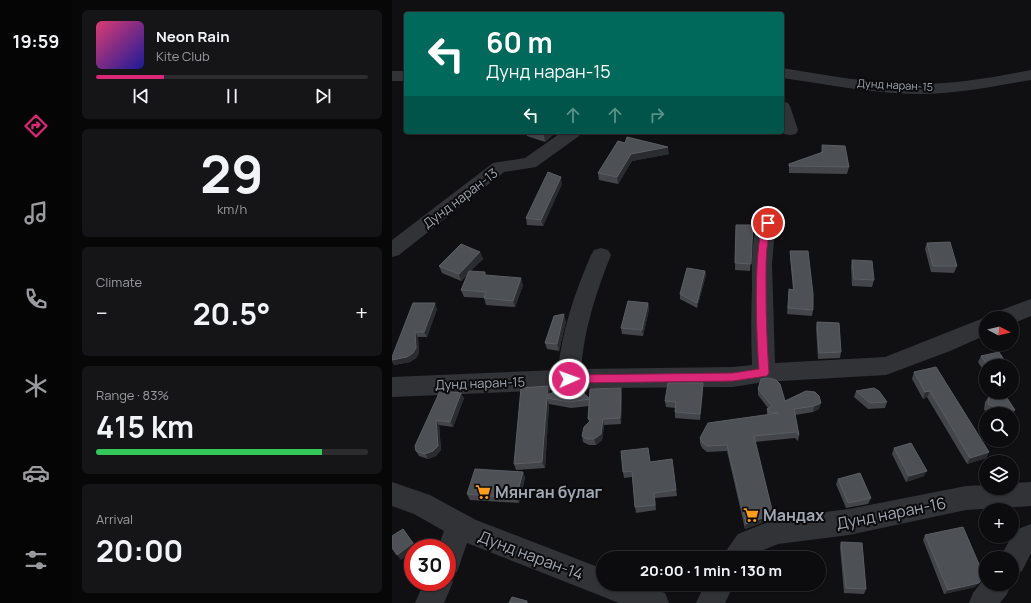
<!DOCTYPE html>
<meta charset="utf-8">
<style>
:root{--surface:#0c0c0e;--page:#151517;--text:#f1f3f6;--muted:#9a9b9e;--line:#2c2c2e;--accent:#db2777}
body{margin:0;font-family:Manrope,sans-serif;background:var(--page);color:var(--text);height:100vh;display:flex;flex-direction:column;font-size:15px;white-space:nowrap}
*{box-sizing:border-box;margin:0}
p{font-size:13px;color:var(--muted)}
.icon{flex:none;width:22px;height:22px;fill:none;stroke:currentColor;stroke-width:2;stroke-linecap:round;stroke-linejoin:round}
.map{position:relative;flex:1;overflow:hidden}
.sheet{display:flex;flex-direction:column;gap:10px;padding:10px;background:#070708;width:320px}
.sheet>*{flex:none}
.hud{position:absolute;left:12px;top:12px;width:380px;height:122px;border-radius:4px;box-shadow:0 1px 3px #0004,0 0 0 1px var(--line);background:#00695c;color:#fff;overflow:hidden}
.needle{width:26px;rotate:97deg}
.tools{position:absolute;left:587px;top:311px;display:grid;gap:8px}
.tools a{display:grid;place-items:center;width:40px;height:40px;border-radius:50%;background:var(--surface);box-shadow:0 1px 3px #0004,0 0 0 1px var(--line);font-size:20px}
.speed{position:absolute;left:12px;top:539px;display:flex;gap:8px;font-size:20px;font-weight:700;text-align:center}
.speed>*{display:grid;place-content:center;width:52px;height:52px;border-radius:50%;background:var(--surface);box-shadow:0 1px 3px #0004,0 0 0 1px var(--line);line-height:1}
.speed .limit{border:6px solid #d22;background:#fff;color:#111}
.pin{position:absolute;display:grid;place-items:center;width:34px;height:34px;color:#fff;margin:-17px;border:2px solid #fff;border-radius:50%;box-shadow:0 1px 4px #0007}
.me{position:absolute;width:44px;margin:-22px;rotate:88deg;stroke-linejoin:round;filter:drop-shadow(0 0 3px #0008)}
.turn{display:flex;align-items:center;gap:14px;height:84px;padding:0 16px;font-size:18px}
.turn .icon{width:52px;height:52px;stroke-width:2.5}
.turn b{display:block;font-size:28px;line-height:34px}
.lanes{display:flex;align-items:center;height:38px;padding:0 16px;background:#0003;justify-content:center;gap:20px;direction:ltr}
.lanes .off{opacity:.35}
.big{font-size:30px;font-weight:700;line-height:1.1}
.sheet .card{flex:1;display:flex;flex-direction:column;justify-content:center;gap:6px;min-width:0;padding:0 14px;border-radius:6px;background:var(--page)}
.sheet .dial{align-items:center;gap:0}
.dial b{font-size:52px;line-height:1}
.song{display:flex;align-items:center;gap:12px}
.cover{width:48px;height:48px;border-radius:6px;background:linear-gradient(135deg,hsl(340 70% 55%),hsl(240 70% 35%))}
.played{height:4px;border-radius:2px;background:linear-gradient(90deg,var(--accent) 25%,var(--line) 25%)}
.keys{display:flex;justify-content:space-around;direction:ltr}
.heat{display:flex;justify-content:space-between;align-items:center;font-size:22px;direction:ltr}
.charge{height:6px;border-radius:3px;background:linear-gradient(90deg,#34c759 83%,var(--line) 0)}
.trip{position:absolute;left:204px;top:551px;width:230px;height:40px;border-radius:20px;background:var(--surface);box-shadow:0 1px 3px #0004,0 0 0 1px var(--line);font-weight:700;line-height:40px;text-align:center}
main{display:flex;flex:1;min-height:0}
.tab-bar{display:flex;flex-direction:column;width:72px;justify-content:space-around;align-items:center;background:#050506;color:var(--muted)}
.tab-bar .icon{width:28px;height:28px}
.tab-bar .current{color:var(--accent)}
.tab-bar b{font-size:18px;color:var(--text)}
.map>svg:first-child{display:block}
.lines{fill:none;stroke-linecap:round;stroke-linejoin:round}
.minor{fill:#313337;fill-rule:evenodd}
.wall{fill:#43454a}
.shaded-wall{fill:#2a2c2f}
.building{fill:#4d5055;stroke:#5a5e64}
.route{fill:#db2777;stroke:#8e194d}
.labels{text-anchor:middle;stroke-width:4;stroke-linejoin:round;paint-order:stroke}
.far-street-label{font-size:11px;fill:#a0a8b4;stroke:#0b0b0d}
.street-label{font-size:13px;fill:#a0a8b4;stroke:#0b0b0d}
.near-poi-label{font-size:16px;font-weight:bold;fill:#a0a8b4;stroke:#0b0b0d;text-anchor:start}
.near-street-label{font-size:16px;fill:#a0a8b4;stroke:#0b0b0d}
</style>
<main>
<nav class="tab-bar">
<b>19:59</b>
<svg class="icon current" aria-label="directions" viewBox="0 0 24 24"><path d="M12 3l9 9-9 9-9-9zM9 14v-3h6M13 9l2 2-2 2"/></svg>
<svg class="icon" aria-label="music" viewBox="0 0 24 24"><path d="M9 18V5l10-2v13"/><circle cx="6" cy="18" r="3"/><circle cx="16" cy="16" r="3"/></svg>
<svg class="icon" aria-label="phone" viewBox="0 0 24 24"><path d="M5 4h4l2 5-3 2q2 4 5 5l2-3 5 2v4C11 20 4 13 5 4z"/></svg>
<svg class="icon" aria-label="climate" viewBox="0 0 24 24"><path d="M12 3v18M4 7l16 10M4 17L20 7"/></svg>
<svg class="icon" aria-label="car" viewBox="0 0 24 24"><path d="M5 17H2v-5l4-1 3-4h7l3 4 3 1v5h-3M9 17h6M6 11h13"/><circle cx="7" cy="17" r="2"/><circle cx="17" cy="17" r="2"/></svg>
<svg class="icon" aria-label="filters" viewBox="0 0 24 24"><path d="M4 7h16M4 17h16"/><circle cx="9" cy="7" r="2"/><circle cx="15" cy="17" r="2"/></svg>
</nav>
<section class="sheet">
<div class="card">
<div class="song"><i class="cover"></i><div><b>Neon Rain</b><p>Kite Club</p></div></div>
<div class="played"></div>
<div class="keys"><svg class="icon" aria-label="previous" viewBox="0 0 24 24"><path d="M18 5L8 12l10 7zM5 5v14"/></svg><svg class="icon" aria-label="pause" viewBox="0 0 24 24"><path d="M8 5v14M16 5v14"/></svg><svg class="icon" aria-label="next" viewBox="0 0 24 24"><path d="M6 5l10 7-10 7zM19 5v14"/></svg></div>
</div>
<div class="card dial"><b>29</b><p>km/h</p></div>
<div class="card"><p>Climate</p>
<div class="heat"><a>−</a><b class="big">20.5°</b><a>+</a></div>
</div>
<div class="card"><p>Range · 83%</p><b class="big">415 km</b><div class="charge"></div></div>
<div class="card"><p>Arrival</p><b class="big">20:00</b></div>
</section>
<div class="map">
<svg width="639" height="603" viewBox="0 0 639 603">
<rect width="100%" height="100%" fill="#101012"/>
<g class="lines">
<path class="minor" d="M390,68c45,7 91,16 137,16 38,0 75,-7 112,-14v10c-37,6 -74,14 -112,14 -46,0 -92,-10 -137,-16z
M0,71h14v10h-14z
M390,101l6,2 2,3 8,24 -2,4 -6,1 -6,-1 -2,-3z
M170,132h19l-2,4 -43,31 -32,5 -105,83 -7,2v-17l101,-77 32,-5z
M376,216l7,2 3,5 -4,17 -2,24 3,99 110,-6 101,-40 2,1h-2v17l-36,16 -64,24 -122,7 -31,5 -131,1 -210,9v-20l166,-7c4,-40 17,-78 33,-115l3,-5 7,-2 7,2 3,5c-15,37 -27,75 -30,114l152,-2 19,-2c-1,-26 -1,-51 0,-77 0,-22 -2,-50 9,-70z
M639,299v17l-19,8v-6h-19l3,-6z
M0,482l38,13 46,25 127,49v15h40l22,9 4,10h-50l-152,-60 -10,29 -7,3 3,7 -9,21h-29l9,-21h23v-34h-9l6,-17 -30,-17 -22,-8z
M639,482v24l-65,4 -117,25 -71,9 -20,8 -4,6h-30l4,-10 10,-14 40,-16 71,-9 117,-23 20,-1v3h26v-5z
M639,524v29l-9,18 -10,4v-17h-12l15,-28z
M594,576v8h25l-4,10 -7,9h-31l4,-10z
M313,584h29l-9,19h-29z"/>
</g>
<path class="wall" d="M134,132h30l-11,10 -18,-6z
M226,141l51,13 -37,7 -14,23 -19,-4 -1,-7z
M430,145l27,22 -2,7 -58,-1v-9l32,-11z
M170,184l-19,42 -16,-1 -1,-7z
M344,225h17l-3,46 -15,-1z
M535,243l30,23 -3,7 -23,-1 -6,-23z
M398,251l23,59 -1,6 -25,-2 2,-25 4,1 -3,-34z
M88,252l3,7 -13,12 53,14 -8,22 -29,-2 -2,-7 -20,-1 -3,-7 7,-16 -7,7 -19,-8 -3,-7z
M460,260l22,20 -2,7 -20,-1 -1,-19z
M313,271l1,4 -9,33 -17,-9v-5z
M21,303l24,6 -10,28h-9l1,16 -3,5 -6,4 -16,3z
M256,303l1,6 -6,27 -21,-2 -1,-6z
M174,321l-7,30 -12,-2 -2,-6z
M425,322l24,30 -1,6 -22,1 -2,-31z
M589,356l27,10h-22v9l-8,-13z
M522,372l75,80 -3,6 -19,6 -40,-67 -4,2 -11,-20z
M311,383v7l-3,30 -25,-2v-10l-9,-1 -1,-6z
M366,389l27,12 21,-10 13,18 -6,3 -18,3 4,20 -1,6 -3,-3 -40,4 17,77 -27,10 -18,-78 -20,1 -5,-4 -2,-5v-5l67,-23v-6l1,-1 -10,-13z
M48,391l24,7 -11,29 -14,-2 2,25 -5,6 -8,3 -9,-3 -3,-5z
M464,391l31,11 -2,6 -17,1 -14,-12z
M158,392v2l40,5 32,-4 -1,29 -17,1 -2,15 -6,5h-7l-6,-3 -1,-6 7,-14 -1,-3 1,-13 -18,2 -22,-4 -4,64 -29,2 -2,-6z
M597,396l26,14 -3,5v-1h-18l-10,-4 1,-8z
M502,448l30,28 -18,6 -14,-28z
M280,459l5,37 -22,2 1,12 -20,3 -1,-6 -3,-30 -8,1 -1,-6 27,-10z
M131,472l2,6 -6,25 -49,-3 -3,-6z
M446,479l33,19 -3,6 -22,4 -10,-24z
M533,535l50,52 -31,7 -21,-54z
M449,542l25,47 -2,5 -20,-1 -4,-46z"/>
<path class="shaded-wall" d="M155,132h9l-11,10 -1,-7z
M276,147l1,7 -37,7 -14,23 -1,-7 14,-23z
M169,177l1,7 -19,42 -2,-6z
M88,252l3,7 -22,22 -2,-7z
M313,271l1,4 -9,33v-5z
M129,278l2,7 -8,22 -2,-6z
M43,303l2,6 -10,28 -3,-5z
M256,303l1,6 -6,27 -1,-6z
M172,314l2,7 -7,30 -2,-7z
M23,332l3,5 1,16 -3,5 -6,4 -16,3 -2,-3v-2z
M311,383v7l-3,30v-6z
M156,386l2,6 -1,6 -2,-3z
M229,388l1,7 -1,29 -1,-6z
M538,391l-3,6 -4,2 2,-7z
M69,393l3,5 -11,29 -3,-5z
M155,398l2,6 -4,64 -3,-6z
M429,403l-2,6 -6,3 1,-6z
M211,419l1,6 -2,15 -6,5 -2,-6z
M44,420l3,5 2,25 -5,6 -8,3 -3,-5z
M597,452l-3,6 -19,6 3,-6z
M535,471l-3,5 -18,6 3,-6z
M131,472l2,6 -6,25 -3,-5z
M381,514l-1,5 -27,10 1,-5z
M11,529l14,19h-4v3l-12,9 -4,-5z
M587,583l-4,4 -31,7 4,-4z"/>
<path class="building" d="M142,132h13l-3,3z
M235,137l41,10 -37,7 -14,23 -19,-4 20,-32 7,2z
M430,145l23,1 4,21 -60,-1v-2l34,-12z
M156,172l13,5 -20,43 -15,-2z
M344,225h17l-2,39 -16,-1z
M558,242l7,24h-24l-6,-23z
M69,244l19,8 -21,22 -20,-8z
M398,251h18l5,43v16l-25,-2 1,-19 5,1z
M460,260l20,1 2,19 -20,-1z
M295,268l18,3 -8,32 -17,-9z
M77,271l16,1v3l36,3 -8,23 -29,-3 2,-6 -25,-2z
M236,301l20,2 -6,27 -21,-2z
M21,303h22l-11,29h-9l1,16 -3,5 -6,4 -15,3v-3z
M172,314l-7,30 -12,-1 9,-27z
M425,322l22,1 2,29 -22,1z
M607,352l9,14h-20l-7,-10z
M544,367l53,85 -19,6 -40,-67 -5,1 -11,-20z
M377,378l7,2 4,4 5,17 21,-10 9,1 4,4 2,7 -7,3 -20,3 5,26 -3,-3 -42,4 19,78 -27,10 -19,-79 -20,1 -5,-4 -2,-4 8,-15 71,-10 -2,-1 -8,1 -2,-4 5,-3 -14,-17 3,-10z
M276,383h35l-3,31 -25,-2 1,-10 -11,-1z
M156,386l-1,9 21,-9h8l14,13 -21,3 -22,-4 -5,64 -28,2 7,-76z
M229,388l-1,30 -17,1 -2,15 -7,5h-7l-5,-3 2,-9 8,-8h-4l2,-30z
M482,388l5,3 8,11 -17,1 -14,-12z
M48,391l21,2 -11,29 -14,-2 2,26 -5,5 -8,3 -9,-3 -1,-5z
M599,392h12l12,18 -18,-2 -9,-4 1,-8z
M519,443l16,28 -18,5 -15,-28z
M256,448l2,14 22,-3 4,31 -22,3 1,12 -20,2 -3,-36 -9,1 -2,-21z
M83,469l48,3 -7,26 -49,-4z
M468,473l11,25 -23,5 -10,-24z
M571,527l21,49 -5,7 -31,7 -23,-55z
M11,529l10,14 -16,12 -5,-7v-12z
M449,542l21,1 4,46 -20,-1z
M120,597l15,4v2h-18z"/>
<path class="route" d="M376,220l4,3c-7,22 -6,44 -6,67 0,28 1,55 3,83l-2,3 -34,5 -164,2 -4,-1 -1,-3 1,-3 4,-1 164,-2 26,-4c-2,-19 -8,-143 9,-149z"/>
<defs>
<symbol id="supermarket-bare" viewBox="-9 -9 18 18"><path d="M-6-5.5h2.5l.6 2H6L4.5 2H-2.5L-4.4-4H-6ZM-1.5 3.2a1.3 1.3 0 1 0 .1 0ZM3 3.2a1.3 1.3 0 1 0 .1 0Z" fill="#ff9c1b" stroke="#0b0b0d" stroke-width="2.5" paint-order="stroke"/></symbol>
</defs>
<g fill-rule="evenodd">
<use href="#supermarket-bare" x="80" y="481" width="22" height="22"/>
<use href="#supermarket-bare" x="348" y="504" width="22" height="22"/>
</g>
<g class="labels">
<g class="far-street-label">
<text transform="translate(503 85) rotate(3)" y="4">Дунд наран-15</text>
</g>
<g class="street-label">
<text transform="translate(68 198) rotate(-37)" y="5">Дунд наран-13</text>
<text transform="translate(88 383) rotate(-2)" y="5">Дунд наран-15</text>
</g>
<g class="near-poi-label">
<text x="103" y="498">Мянган булаг</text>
<text x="371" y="521">Мандах</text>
</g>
<g class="near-street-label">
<text transform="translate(499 513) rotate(-11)" y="6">Дунд наран-16</text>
<text transform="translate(139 555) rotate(21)" y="6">Дунд наран-14</text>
</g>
</g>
</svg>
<div class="tools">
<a><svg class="needle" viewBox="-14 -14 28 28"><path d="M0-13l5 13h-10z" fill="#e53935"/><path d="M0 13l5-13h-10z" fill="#9a9b9e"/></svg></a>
<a><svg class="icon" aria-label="sound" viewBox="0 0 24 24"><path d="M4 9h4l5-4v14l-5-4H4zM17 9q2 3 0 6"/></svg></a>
<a><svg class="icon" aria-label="search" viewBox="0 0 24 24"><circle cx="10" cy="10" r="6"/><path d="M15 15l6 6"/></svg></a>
<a><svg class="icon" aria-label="layers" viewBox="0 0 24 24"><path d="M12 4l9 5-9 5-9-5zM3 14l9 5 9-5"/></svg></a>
<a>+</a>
<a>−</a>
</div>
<div class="speed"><div class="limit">30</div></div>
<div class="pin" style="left:376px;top:223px;background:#d93025"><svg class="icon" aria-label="arrive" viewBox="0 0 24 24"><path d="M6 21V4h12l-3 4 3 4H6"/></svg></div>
<svg class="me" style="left:177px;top:379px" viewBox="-20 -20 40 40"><circle r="17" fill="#db2777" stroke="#fff" stroke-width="3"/><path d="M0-11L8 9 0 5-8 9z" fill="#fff"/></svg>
<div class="trip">20:00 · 1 min · 130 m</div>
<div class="hud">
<div class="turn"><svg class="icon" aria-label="left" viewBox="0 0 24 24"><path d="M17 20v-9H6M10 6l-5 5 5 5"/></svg><div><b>60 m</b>Дунд наран-15</div></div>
<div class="lanes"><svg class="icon" aria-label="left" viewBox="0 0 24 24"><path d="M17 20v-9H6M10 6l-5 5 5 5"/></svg><svg class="icon off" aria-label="ahead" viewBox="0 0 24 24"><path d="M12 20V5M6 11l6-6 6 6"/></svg><svg class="icon off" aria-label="ahead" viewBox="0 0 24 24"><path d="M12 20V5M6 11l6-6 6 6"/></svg><svg class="icon off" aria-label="right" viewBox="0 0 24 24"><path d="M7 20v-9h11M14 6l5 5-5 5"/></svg></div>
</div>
</div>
</main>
